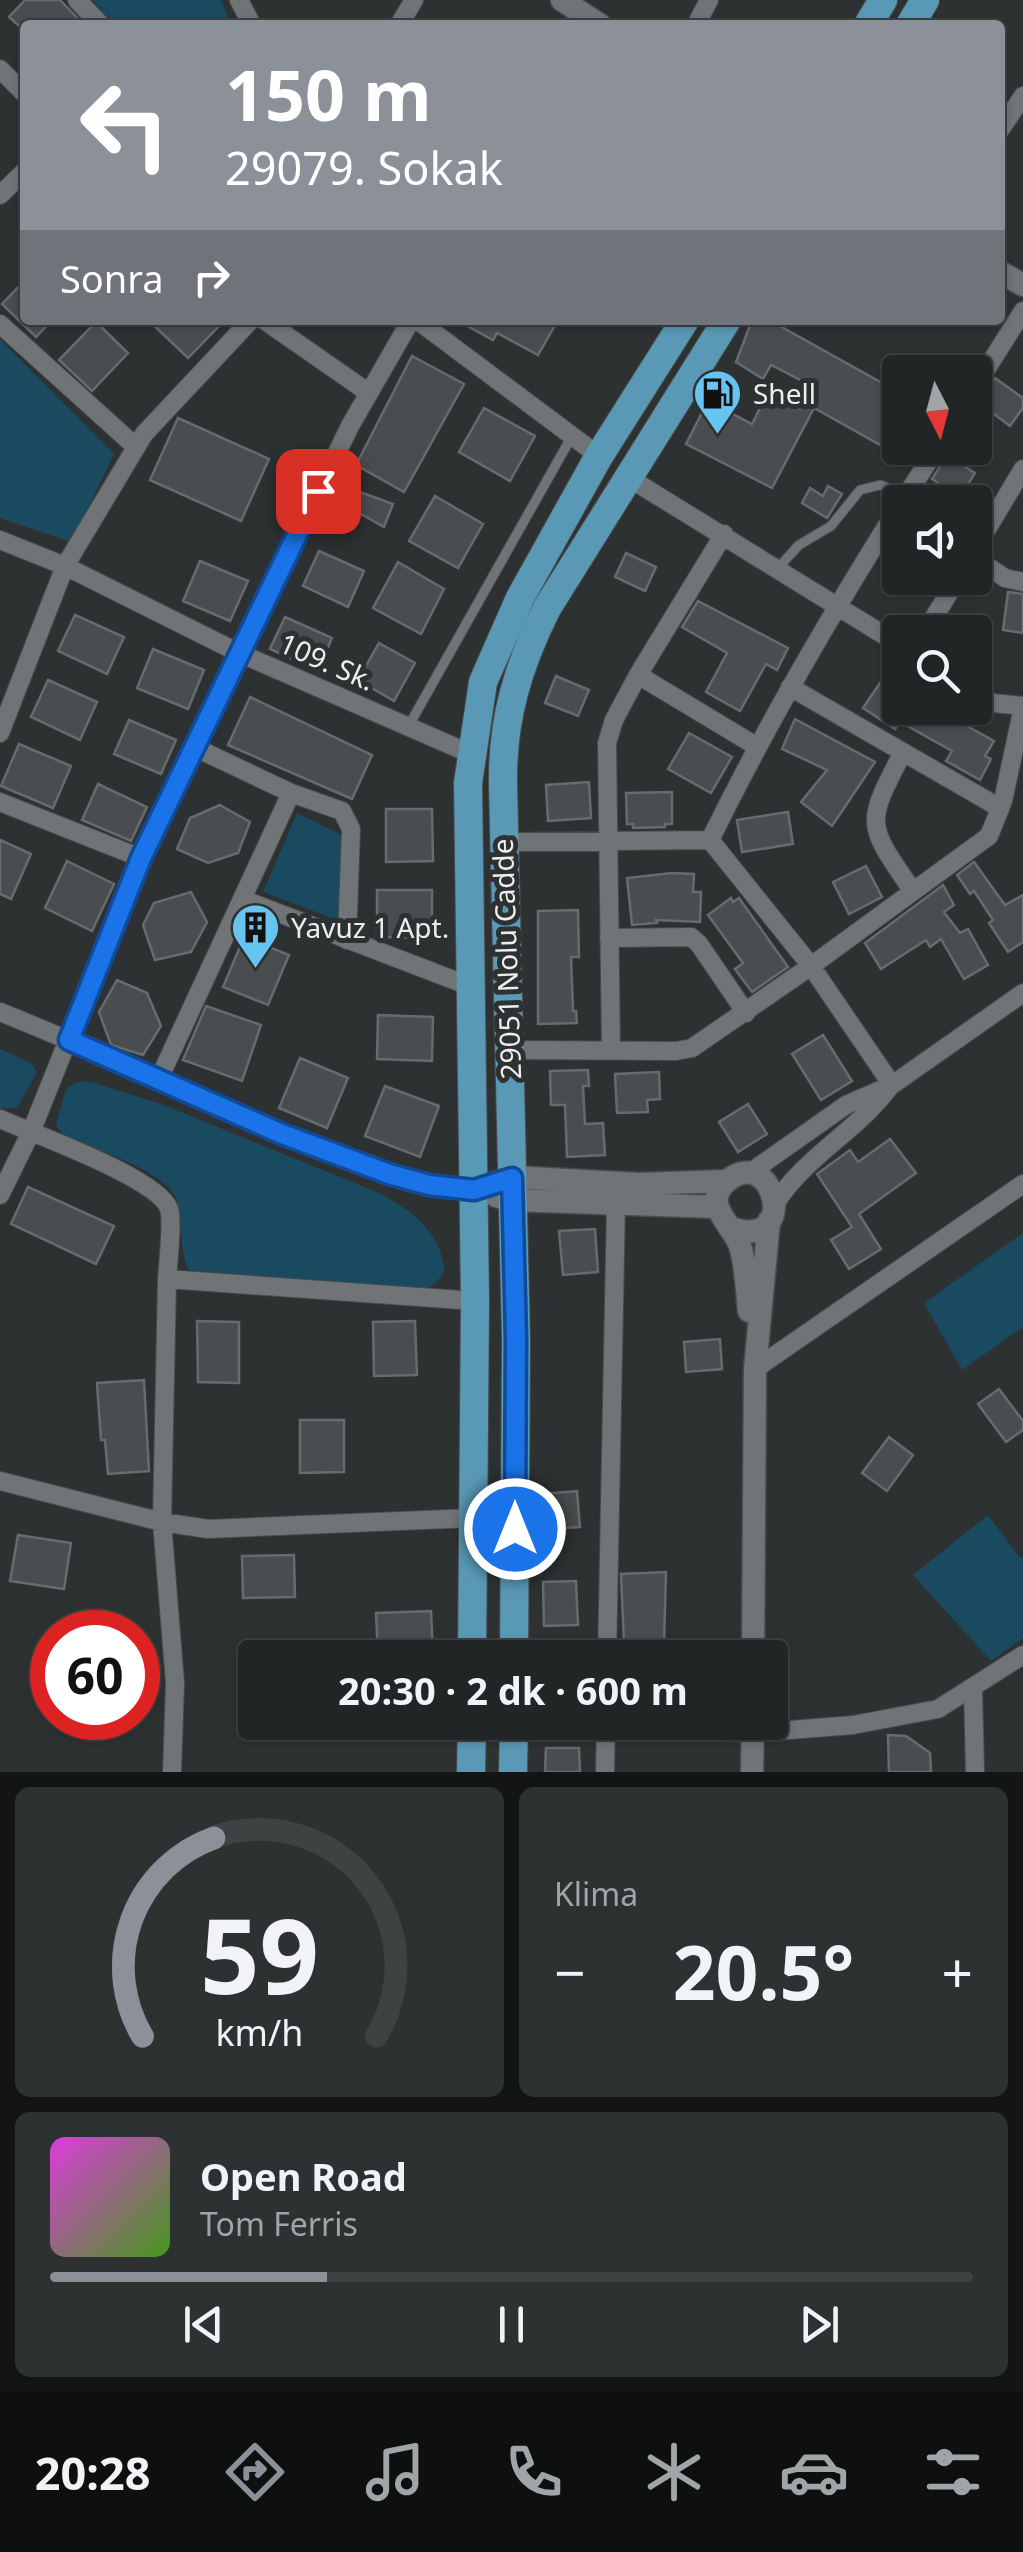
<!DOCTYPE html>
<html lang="tr">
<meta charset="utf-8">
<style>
:root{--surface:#222526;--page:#2e3132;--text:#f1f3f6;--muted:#a2a5a7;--line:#3f4243;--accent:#8c9099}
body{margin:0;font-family:"Noto Sans",sans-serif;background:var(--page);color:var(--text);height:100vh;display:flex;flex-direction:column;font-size:38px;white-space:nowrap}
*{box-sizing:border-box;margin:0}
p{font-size:32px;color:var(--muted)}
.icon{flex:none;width:55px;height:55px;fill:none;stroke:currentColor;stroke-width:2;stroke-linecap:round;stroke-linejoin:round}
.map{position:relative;height:1772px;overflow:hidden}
.side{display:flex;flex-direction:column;gap:15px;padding:15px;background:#131415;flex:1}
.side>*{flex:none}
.hud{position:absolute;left:20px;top:20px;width:985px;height:305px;border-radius:10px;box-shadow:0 2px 8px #0004,0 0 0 2px var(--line);background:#8c9099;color:#fff;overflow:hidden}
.needle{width:65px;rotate:174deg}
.controls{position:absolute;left:882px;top:355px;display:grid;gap:20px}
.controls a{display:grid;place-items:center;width:110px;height:110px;border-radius:10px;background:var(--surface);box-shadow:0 2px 8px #0004,0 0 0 2px var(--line);font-size:50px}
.speed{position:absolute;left:30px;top:1610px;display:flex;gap:20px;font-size:50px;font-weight:700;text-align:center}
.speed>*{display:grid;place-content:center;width:130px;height:130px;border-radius:50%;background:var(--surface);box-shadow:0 2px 8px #0004,0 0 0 2px var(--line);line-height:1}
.speed .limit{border:15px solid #d22;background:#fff;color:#111}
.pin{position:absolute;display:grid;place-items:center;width:85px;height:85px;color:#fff;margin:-42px;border-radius:20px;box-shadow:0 5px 15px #0006}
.me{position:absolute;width:110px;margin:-55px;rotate:0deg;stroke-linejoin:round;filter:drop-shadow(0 0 8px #0008)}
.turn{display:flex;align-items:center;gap:35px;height:210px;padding:0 40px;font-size:45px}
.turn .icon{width:130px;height:130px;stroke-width:2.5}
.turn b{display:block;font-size:70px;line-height:85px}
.then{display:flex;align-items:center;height:95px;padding:0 40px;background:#0003;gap:20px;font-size:38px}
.big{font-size:75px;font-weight:700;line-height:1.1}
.side .widget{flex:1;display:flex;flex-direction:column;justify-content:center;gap:15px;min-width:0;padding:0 35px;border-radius:15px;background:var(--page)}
.side .dial{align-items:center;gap:0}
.dial svg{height:260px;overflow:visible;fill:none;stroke:var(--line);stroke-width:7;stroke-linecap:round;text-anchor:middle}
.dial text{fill:var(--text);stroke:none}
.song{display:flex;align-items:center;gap:30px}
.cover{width:120px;height:120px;border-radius:15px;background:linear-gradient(135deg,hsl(300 70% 55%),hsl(100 70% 35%))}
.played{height:10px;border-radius:5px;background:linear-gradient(90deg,var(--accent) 30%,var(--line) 30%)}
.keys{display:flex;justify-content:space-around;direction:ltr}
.heat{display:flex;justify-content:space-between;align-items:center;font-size:55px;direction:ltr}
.side .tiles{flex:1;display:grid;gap:15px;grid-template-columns:1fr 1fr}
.widget:last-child{grid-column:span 2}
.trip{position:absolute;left:238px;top:1640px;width:550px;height:100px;border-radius:10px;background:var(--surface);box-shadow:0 2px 8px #0004,0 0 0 2px var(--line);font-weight:700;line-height:100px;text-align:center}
.tabs{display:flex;height:160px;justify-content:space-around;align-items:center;background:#0e0f0f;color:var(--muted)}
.tabs .icon{width:70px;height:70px}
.tabs .active{color:var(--accent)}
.tabs b{font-size:45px;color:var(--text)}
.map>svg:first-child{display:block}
.green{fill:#1a4a60}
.building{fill:#4a4d4f;stroke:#686b6d;stroke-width:2.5}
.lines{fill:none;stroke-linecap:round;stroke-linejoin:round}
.service-casing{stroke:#494c4d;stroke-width:11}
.minor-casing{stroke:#494c4d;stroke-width:20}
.tertiary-casing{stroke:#494c4d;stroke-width:25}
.primary-casing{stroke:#494c4d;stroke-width:30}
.service{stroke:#717476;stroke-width:9}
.minor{stroke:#717476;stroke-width:18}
.tertiary{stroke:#717476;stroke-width:22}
.primary{stroke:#5a99b6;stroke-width:28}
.route-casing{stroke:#114b97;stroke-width:25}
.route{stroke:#1a73e8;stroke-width:18}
.labels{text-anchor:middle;stroke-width:10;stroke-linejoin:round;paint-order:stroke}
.poi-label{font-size:28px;fill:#eceeef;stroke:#2e3132;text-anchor:start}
.street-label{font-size:28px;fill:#eceeef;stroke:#2e3132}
</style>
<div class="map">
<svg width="1023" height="1772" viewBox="0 0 1023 1772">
<rect width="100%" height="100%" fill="#2e3132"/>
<path class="green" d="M92,0h129l10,25h-117z
M0,339l114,115 -42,88 -72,-24z
M297,813l44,22 -1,86 -77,-29z
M0,1049l31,14 6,9 -19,35 -18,2z
M77,1082h14l70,22 218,89c33,18 60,37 66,77l-9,13 -12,7 -232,-14c-15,-25 -8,-49 -15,-75 -7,-29 -85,-53 -112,-64l-9,-12 10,-36z
M1023,1233v94l-61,43 -38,-67z
M988,1515l32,43 3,-2v82l-32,23 -78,-86z"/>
<path class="building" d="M25,0h35l24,25h-66l-9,-8z
M25,280v40h27l-16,17 -34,-33z
M148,320h77l-37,38z
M456,320h102l-20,35 -41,-22 -4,7z
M752,320h17l131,73v63l-86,-48 -42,80 -86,-44 22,-43 44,23 16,-32 31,16 13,-22 -41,-21 -8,14 -27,-17z
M96,322l32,31 -36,38 -33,-31z
M412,356l52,28 -60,108 -48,-27z
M995,378l28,20v10l-13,18 -35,-26 10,-6z
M484,408l51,28 -25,45 -51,-29z
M178,418l91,41 -28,62 -91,-41z
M947,456l28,17 -18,29h-31l12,-19 -6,-4z
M828,486l14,8 -15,24 -25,-15 8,-15 13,8z
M349,488l44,16 -9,23 -41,-23z
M435,496l48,28 -25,44 -49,-27z
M319,551l45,20 -16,36 -45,-21z
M626,553l30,14 -11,24 -30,-14z
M200,561l48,20 -18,40 -47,-20z
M398,562l46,27 -23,45 -48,-26z
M1008,592l15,2v39l-20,-3z
M698,601l90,47 -11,22 -11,-6 -26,47 -34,-19 21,-39 -45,-26z
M75,615l49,22 -17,37 -49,-23z
M285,617l47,21 -14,33 -48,-22z
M379,643l36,20 -21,38 -36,-21z
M153,649l51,21 -16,39 -51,-21z
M888,671l12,8v29h34l60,33 -9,15 6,3 -11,21 -34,-19 6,-10 -52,-29 -5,7 -32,-21z
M556,676l33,14 -11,26 -33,-13z
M48,680l49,22 -17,38 -49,-23z
M250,697l122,58 -20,44 -124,-54z
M795,719l80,43 -43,64 -31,-24 26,-32 -45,-21z
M129,720l47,20 -15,34 -47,-20z
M689,733l43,24 -21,36 -43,-24z
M19,744l52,22 -18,42 -52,-22z
M589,782l2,36 -43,3 -2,-36z
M98,784l49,23 -16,34 -49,-21z
M672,792v32h-7v3l-32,1v-4h-6l-1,-31z
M220,805l30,17 -12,31 -30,10 -31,-14 13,-31z
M386,809h46l1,52 -47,1z
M788,812l5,32 -51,8 -5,-32z
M0,840l31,14 -20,45 -11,-5z
M67,861l47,23 -22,47 -47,-23z
M974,862l31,43 18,-10v47l-15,10 -19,-29 4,-3 -19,-29 -4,3 -13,-19z
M866,866l16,31 -33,17 -16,-32z
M672,873l22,1 -1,18h8l-1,30 -44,-2 1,3 -25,2 -5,-47z
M943,885l11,20 -10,7 16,21 8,-4 20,36 -24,14 -23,-40 -11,8 -4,-7 -45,29 -16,-26z
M377,890h55v48l-55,-1z
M191,892l16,30 -16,30 -36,8 -12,-35 11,-22z
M731,898l2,4 6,-4 49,69 -36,25 -17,-23 8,-6 -35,-48z
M578,910l1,47h-8l2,54h3l1,12 -39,1v-113z
M244,937l45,18 -21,50 -45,-18z
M117,980l30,13 14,33 -18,29 -32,-10 -12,-33z
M206,1006l55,19 -19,56 -59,-21z
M378,1015l55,2 -1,44 -55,-2z
M823,1035l29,46 -31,19 -29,-46z
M300,1058l48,20 -21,50 -48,-20z
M588,1070l1,16h-6l2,38 18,-1 2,32 -38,2 -2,-52h-14l-1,-34z
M659,1072l1,27 -13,1 1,12 -31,1 -2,-39z
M385,1086l54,20 -19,51 -55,-21z
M748,1104l19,30 -29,18 -19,-30z
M890,1139l26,34 -57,41 22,35 -32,20 -18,-29 21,-13 -35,-53 33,-24 8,12z
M28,1187l86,39 -18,38 -85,-40z
M595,1229l3,43 -35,3 -4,-44z
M197,1321l42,1v61l-41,-1z
M415,1321l2,54 -43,1 -1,-54z
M720,1339l2,30 -36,3 -2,-30z
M144,1380l5,91 -41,3 -3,-34h-4l-4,-57z
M999,1389l24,32v9l-17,12 -28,-38z
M300,1420h44v52l-44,1z
M889,1437l24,18 -26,36 -25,-18z
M577,1491l3,36 -36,2 -3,-35z
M18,1535l53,8 -7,46 -54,-8z
M294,1555l1,42 -52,1 -1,-42z
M666,1572l-2,71 -40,1 -3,-70z
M576,1581l2,44 -34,1 -1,-44z
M431,1611l2,42 -55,3 -2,-43z
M888,1735l18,1 24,17 1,19h-42z
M546,1748h33l1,24h-35z"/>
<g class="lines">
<defs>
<path id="service" d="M778,568l21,-23 32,-19 29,-36 20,-5 26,10
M408,727l164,-291"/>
<path id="minor" d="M77,0l24,25
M239,0l13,25
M399,25l15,-25
M696,25l13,-25
M0,69l25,25
M1000,130l23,-34
M0,195l25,-24
M264,320l105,73
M417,320l182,136
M0,324l136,123
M975,387l48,-76
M629,478l271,167
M902,502l35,-54
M724,534l-86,141 118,71
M0,540l65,26 174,87 232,101
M975,549l48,-80
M975,558l30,20 18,4
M925,632l33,-54
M790,687l210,121
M975,692l18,11 30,3
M0,733l65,-167 79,-132 107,-114
M194,747l97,46 51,18 9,18 -4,111
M903,752c-38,73 -37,71 9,138
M0,802l141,56
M710,840l101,126 178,-130 14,-35 20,-94
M504,842l206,-2c57,-116 121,-226 190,-335
M242,899l230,88
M609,938l82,-1 8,7 47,69
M0,1012c84,33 165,72 247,107 73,32 147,62 226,71
M511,1050l165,1 16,-3 119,-82 81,119
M611,1050l-4,-307 7,-23 24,-45
M158,1081l133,-288
M0,1119c32,14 160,60 169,90 4,11 -1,55 -2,70l308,22
M748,1174l98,-69 46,-20 131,-92
M0,1195l31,-63 110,-274 209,-432 61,-106
M775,1204c31,-49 83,-73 116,-119
M167,1279l-5,243 13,161 -3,89
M755,1369l268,-185
M0,1481l162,41 46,7 265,-11
M607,1658l9,-456
M973,1688l2,84
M514,1726l239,7 100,-8 85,-16 85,-54
M605,1772l1,-50"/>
<path id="tertiary" d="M562,0l38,25
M1000,272l23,13
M473,1190l39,-13 127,7 88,-3
M496,1196l15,4 206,7
M734,1229c68,19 38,-88 -8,-47 -26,23 10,45 15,67 5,20 6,42 8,62
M753,1658l2,-289 14,-148
M752,1772l1,-50"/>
<path id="primary" d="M868,25l15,-25
M910,25l15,-25
M472,1658l3,-357 -7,-518 15,-101 37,-84 79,-142 86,-136
M514,1658l2,-320 -13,-554c-1,-65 15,-118 44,-176l180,-288
M471,1772l1,-50
M513,1772l1,-50"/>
</defs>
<use href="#service" class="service-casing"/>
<use href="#minor" class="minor-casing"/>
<use href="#tertiary" class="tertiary-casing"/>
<use href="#primary" class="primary-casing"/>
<use href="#service" class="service"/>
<use href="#minor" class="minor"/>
<use href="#tertiary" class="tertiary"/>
<use href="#primary" class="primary"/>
</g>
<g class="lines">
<defs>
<path id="route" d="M318,491l-177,367 -72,182 213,94 107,40 40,11 45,5 38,-12 4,160 -1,191"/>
</defs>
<use href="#route" class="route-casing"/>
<use href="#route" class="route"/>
</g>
<defs>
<symbol id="fuel-pin" viewBox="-11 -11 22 30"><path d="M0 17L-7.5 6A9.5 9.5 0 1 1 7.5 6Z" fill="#67c4f0" stroke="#2e3132"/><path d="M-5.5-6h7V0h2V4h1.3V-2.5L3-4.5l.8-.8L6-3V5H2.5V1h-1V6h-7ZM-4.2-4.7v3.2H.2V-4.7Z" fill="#111"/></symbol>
<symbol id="building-pin" viewBox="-11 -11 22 30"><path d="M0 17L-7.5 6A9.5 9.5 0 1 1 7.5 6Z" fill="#67c4f0" stroke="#2e3132"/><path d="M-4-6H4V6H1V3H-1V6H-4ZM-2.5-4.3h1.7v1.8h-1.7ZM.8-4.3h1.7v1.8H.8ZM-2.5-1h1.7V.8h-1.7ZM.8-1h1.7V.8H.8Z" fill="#111"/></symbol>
</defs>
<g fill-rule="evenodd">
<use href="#fuel-pin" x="690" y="366" width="55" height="75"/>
<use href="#building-pin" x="228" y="900" width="55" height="75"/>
</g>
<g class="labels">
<g class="poi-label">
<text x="753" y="404">Shell</text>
<text x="291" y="938">Yavuz 1 Apt.</text>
</g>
<g class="street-label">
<text transform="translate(327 662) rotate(24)" y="10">109. Sk.</text>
<text transform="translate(507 959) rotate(-92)" y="10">29051 Nolu Cadde</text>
</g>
</g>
</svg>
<div class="controls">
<a><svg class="needle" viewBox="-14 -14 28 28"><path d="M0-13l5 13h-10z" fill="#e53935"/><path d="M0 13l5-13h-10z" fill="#a2a5a7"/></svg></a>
<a><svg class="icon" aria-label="sound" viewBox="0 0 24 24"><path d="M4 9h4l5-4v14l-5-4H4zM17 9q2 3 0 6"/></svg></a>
<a><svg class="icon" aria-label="search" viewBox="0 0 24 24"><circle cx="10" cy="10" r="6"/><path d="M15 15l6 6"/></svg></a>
</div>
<div class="speed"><div class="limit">60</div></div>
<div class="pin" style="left:318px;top:491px;background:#d93025"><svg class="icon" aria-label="arrive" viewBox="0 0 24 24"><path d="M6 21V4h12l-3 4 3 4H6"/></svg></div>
<svg class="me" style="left:515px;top:1529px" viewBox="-20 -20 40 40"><circle r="17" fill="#1a73e8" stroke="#fff" stroke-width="3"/><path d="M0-11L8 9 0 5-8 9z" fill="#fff"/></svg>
<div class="trip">20:30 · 2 dk · 600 m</div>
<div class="hud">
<div class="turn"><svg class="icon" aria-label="left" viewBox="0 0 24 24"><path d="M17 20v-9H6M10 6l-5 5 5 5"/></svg><div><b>150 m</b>29079. Sokak</div></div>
<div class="then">Sonra<svg class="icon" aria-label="right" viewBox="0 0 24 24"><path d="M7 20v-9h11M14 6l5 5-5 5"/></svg></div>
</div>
</div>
<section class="side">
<div class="tiles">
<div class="widget dial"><svg viewBox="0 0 100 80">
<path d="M14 69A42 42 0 1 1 86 69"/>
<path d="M14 69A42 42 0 0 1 36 8" stroke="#8c9099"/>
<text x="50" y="56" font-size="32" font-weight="700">59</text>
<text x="50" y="72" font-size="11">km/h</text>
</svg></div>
<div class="widget"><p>Klima</p>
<div class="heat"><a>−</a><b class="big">20.5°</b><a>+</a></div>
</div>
<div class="widget">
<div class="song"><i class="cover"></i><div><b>Open Road</b><p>Tom Ferris</p></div></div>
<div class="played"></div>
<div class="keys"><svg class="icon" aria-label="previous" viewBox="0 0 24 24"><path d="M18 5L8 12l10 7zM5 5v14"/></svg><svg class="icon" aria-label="pause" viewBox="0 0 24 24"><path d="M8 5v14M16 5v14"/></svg><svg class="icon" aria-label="next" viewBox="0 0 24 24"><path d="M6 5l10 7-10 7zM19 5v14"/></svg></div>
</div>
</div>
</section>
<nav class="tabs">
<b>20:28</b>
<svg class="icon active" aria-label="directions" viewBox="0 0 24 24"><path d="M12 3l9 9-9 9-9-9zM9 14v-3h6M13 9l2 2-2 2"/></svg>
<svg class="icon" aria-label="music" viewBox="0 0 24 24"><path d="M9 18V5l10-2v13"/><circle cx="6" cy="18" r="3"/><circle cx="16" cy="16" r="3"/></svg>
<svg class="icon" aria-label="phone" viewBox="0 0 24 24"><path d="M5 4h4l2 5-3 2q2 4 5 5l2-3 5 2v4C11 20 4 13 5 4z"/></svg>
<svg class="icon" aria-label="climate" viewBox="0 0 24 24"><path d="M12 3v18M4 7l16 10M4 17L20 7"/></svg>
<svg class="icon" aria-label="car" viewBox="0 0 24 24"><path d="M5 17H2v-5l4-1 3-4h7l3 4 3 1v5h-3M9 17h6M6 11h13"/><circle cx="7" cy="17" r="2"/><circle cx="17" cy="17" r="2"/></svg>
<svg class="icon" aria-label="filters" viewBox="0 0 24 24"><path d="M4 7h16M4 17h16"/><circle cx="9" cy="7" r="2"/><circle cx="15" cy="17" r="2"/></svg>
</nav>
